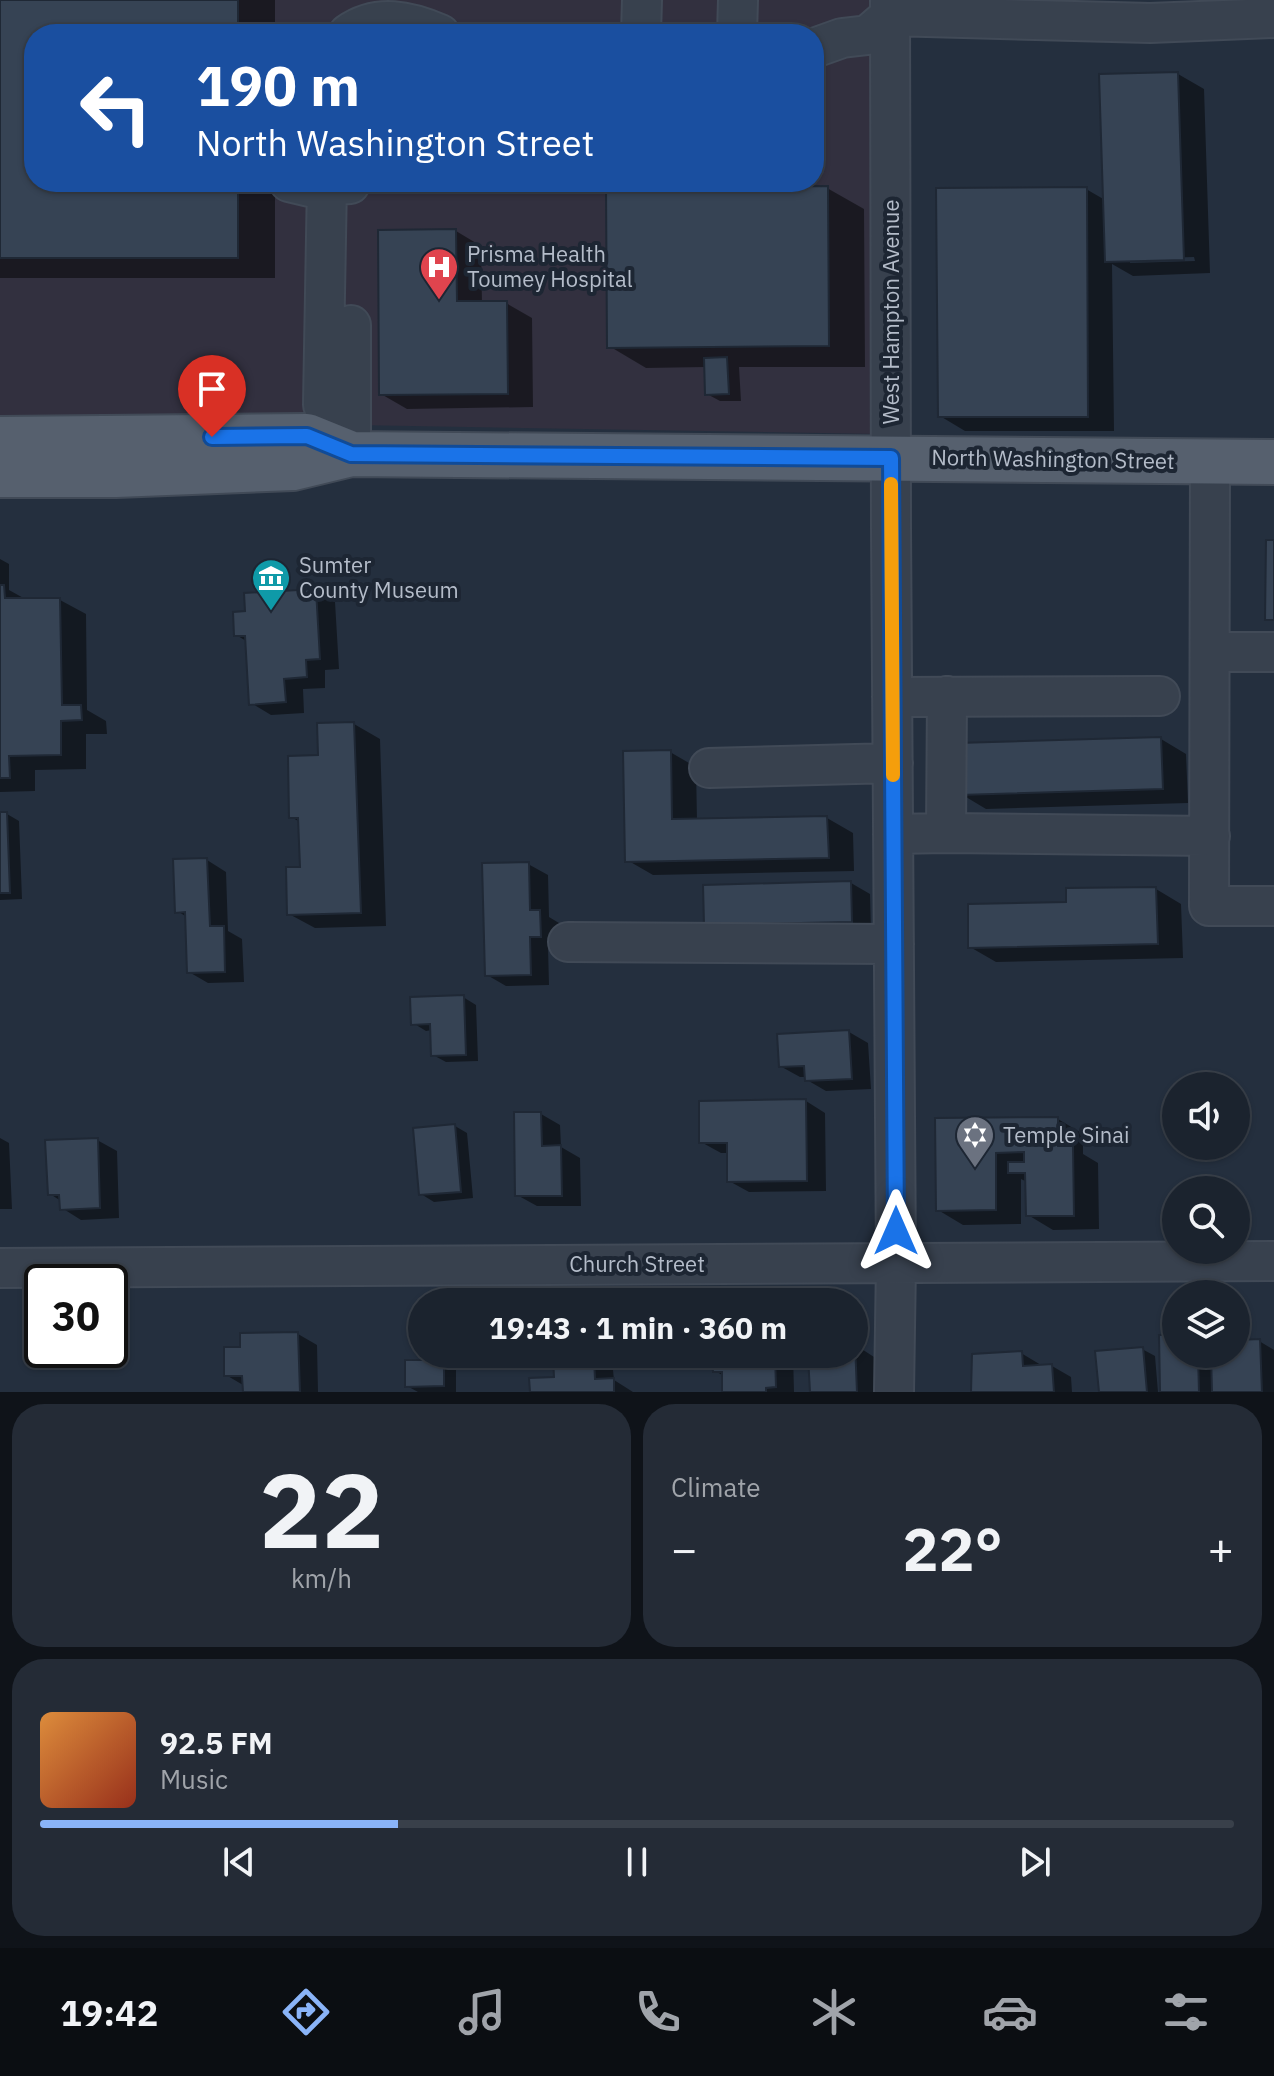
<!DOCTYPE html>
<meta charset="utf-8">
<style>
:root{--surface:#1b232e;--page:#242b36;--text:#f1f3f6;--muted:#a0a4aa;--line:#39404a;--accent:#8ab4f8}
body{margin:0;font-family:"IBM Plex Sans",sans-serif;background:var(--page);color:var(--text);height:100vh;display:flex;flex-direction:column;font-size:30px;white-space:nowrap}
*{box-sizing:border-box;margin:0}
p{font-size:26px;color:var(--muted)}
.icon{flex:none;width:44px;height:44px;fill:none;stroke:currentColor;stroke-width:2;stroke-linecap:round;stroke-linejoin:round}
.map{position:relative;height:1392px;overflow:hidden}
.sheet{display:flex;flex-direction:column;gap:12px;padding:12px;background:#0f1319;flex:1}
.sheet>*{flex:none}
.banner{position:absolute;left:24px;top:24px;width:800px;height:168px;border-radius:32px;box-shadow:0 2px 6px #0004,0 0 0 2px var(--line);background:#1a4fa0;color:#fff;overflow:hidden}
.tools{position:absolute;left:1162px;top:1072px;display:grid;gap:16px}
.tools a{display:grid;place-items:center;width:88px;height:88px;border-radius:50%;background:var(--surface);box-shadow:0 2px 6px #0004,0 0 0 2px var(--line);font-size:40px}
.speed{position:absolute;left:24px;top:1264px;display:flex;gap:16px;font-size:40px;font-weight:700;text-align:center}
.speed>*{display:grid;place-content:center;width:104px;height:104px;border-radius:50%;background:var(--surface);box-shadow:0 2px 6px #0004,0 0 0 2px var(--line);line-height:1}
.speed .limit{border:4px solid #111;border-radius:12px;background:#fff;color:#111}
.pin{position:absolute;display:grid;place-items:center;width:68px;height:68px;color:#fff;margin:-82px -34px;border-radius:50% 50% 50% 0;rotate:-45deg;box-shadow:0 0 8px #0007}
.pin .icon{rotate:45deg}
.me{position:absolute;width:88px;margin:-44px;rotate:0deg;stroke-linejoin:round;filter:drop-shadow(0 0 6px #0008)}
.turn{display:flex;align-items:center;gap:28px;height:168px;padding:0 40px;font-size:36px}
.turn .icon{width:104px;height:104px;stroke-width:2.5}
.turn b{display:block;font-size:56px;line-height:68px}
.big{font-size:60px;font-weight:700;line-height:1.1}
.sheet .widget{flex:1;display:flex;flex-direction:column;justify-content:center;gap:12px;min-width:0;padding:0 28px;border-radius:32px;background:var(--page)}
.sheet .dial{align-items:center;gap:0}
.dial b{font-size:104px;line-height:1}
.song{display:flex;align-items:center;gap:24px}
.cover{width:96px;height:96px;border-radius:12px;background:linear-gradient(135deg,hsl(30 70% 55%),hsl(10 70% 35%))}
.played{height:8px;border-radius:4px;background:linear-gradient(90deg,var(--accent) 30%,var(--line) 30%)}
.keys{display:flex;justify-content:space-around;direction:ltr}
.heat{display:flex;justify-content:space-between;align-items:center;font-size:44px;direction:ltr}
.sheet .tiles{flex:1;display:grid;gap:12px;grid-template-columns:1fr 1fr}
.widget:last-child{grid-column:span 2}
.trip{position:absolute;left:408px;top:1288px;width:460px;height:80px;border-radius:40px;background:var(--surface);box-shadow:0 2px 6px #0004,0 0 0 2px var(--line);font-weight:700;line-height:80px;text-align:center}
.dock{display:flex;height:128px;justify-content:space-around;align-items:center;background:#0b0e12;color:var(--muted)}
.dock .icon{width:56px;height:56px}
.dock .active{color:var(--accent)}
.dock b{font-size:36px;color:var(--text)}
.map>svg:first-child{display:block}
.medical{fill:#32303f;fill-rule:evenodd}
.shadow{fill:#0007;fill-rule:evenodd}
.building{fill:#364354;stroke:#1f2835;stroke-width:2}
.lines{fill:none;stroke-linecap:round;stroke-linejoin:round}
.minor-casing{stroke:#414a57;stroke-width:42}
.major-casing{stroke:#414a57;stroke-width:48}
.minor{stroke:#38414e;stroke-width:38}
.major{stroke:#56606e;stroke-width:44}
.route-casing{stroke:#114b97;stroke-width:20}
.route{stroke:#1a73e8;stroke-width:14}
.slow{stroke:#f59e0b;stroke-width:14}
.labels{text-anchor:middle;stroke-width:8;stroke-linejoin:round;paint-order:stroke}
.poi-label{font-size:22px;fill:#b4bcc9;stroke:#1d2633;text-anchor:start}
.street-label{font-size:22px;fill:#b4bcc9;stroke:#1d2633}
</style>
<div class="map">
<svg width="1274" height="1392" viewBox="0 0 1274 1392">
<rect width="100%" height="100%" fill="#242f3e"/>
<path class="medical" d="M0,0h878l1,434 -879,-15zM34,34h780v148h-780z"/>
<path class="shadow" d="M0,0h275v34h-241v148h241v96h-275z
M1178,74l26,15 6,184 -77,3 -21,-12 2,167h-149l-25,-15 146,-227 19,11zM1194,257l1,4 -65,2v-4z
M827,188l37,21 1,158h-126l2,34h-21l-13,-7 -1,-27 -60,1 -37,-22z
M456,231l25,15 1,57h24l26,15 1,89 -126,2 -26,-15z
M0,559l9,5v26l18,10h33l26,14 1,96 19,11 1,13h-21v35l-51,1v21l-35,1z
M316,591l19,11 4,67 -14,1v18l-22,1 1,24 -33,2 -20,-12 -3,-61 -12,-7z
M354,724l26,15 6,187 -71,2 -26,-14 13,-45 -2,-47 -9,-5 29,-60z
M1161,739l25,15 2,49 -202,6 -25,-15z
M670,752l26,15 1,54 130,-3 26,15 1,38 -201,4 -26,-15z
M0,814h7l12,7 3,78 -22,1z
M207,860l19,12 2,59 14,8 2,43 -36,1 -19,-11 -2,-55 -10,-6z
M528,864l20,11 1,42 10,6v24h-11l1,38 -43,1 -19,-11z
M851,883l19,11 1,38 -165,-8z
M1156,889l25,15 2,54 -187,4 -26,-15 98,-43z
M463,997l13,8 2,56 -32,1 -13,-7 -1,-25 -6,1 -13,-8z
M849,1032l19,11 3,46 -45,2 -19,-11v-3h-7l-20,-11z
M806,1101l19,12 1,78 -77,1 -20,-11v-28h-8l-20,-11z
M541,1114l19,11 1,22 19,11 1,48h-44l-20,-11z
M1058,1119l25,15v20l15,9 1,66 -46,1 -25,-15 -1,-33 -6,-3v45l-58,1 -25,-15 -1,-90z
M455,1126l12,7 6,65 -39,4 -13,-8z
M0,1138l9,5 3,66h-12z
M97,1140l20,11 2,67 -38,2 -19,-12 -1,-7 -11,-7z
M298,1334l19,11 1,47h-73l-2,-7 -17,-10 16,-26z
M1176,1337v17h60v-12l23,-1 15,9v42h-112z
M854,1344l20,13 2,35h-64l-1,-30 -13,-8h56z
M1142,1349l13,7 3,36h-57z
M1021,1353l20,12v2l11,-1 19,11 1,15h-99z
M714,1354h79l1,38h-70v-16l-9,-5z
M594,1359l19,11 1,10 19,12h-101z
M444,1362l12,7v23h-38l-11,-6z"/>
<path class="building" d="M0,0h238v34h-204v148h204v76h-238z
M1178,72l6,188 -79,2 -6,-188z
M828,186l1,160 -222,2 -1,-161z
M1087,187l1,230h-150l-2,-229z
M456,229l1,72h50l1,93 -129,1 -1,-165z
M727,357l2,37 -24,1 -1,-37z
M1266,540h8v80h-9z
M0,585h4l1,13h55l2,107h19l1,15 -21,1v34l-52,1 1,22h-10z
M316,589l4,70 -14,1 1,17 -23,2 2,23 -37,3 -4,-69h-11l-1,-24 12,-1 -1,-18z
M354,722l7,191 -74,2 -1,-48h14l-2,-49h-9l-1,-62 30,-1 -1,-32z
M1161,737l2,52 -204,6 -2,-52z
M671,750l1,69 155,-3 2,42 -204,4 -2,-111z
M0,812h7l3,81h-10z
M207,858l3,68h14l1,46 -38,1 -2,-61 -10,1 -2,-54z
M529,862l1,48h10l1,27h-11l1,38 -46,1 -3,-113z
M851,881l1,41 -148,3 -1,-40z
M1156,887l2,57 -190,4v-44l98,-2v-14z
M464,995l2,60 -35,1 -1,-32 -19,1 -1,-28z
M849,1030l3,49 -47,2 -1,-15 -25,1 -2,-33z
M806,1099l1,82 -80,1v-39h-28v-42z
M514,1112h27l1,34 19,-1 1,51h-47z
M1058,1117v29h15l1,70h-48l-1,-43h-17v-11h16v-10l-28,1v57l-60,1 -1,-93z
M455,1124l6,68 -42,3 -6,-67z
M98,1138l2,70 -40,2 -1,-15h-11l-3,-55z
M298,1332l2,60h-57l-1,-16h-18v-29h16v-14z
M1159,1335h17v19h22l1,38h-39z
M1260,1339l2,53h-50l-1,-38h25v-14z
M855,1343l2,49h-47l-2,-36h-12v-2h58z
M1143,1347l4,45h-48l-4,-41z
M1022,1351l1,15 29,-2 2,28h-83l1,-38z
M712,1354h63l1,33 -10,1v4h-44v-20h-9z
M594,1357l1,22 19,-1v14h-84l-1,-14 25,-1 -1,-19z
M405,1360h39v26l-39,1z"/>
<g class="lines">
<defs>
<path id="minor" d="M890,0l1,528 5,735 -2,129
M348,34c30,-21 61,-13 92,0
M641,34l1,-34
M737,34l1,-34
M814,48l28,-10 26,-3 22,-19 260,7 124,-5
M289,182l21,5 40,-3
M327,182l-4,223 28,49
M351,325v126
M1210,461l-1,445h65
M1211,652h63
M892,697l268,-1
M709,768l184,-5
M946,833l1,-137
M893,834l53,-1 264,3
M568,942l326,2
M0,1268l1274,-7"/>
<path id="major" d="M0,439l307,-3 42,17
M0,475h116l177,-7 58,-14 923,8"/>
</defs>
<use href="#minor" class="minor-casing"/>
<use href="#major" class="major-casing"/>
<use href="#minor" class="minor"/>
<use href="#major" class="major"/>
</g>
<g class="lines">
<defs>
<path id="route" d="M212,437l95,-1 44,18 540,4 5,773"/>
</defs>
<use href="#route" class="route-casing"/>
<use href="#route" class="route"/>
<path class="slow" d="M891,484l2,291"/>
</g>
<defs>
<symbol id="hospital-pin" viewBox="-11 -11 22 30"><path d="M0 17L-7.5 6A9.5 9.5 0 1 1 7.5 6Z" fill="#e0444e" stroke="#1d2633"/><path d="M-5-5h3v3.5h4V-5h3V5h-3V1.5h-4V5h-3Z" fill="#fff"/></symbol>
<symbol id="museum-pin" viewBox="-11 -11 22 30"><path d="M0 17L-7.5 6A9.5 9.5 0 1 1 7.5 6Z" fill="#0f9aa8" stroke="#1d2633"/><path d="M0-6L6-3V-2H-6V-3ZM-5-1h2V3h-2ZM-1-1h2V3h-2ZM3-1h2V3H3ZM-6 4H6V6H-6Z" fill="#fff"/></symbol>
<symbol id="synagogue-pin" viewBox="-11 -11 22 30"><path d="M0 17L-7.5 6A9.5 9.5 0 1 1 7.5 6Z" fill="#6b7280" stroke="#1d2633"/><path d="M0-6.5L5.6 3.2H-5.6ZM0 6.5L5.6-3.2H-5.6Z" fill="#fff"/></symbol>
</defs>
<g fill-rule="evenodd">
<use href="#hospital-pin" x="417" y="245" width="44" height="60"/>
<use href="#museum-pin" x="249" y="556" width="44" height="60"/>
<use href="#synagogue-pin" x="953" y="1113" width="44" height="60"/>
</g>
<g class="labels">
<g class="poi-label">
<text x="467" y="262">Prisma Health<tspan x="467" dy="25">Toumey Hospital</tspan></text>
<text x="299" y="573">Sumter<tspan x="299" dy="25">County Museum</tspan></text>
<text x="1003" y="1143">Temple Sinai</text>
</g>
<g class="street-label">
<text transform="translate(891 312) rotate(-90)" y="8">West Hampton Avenue</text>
<text transform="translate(1053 459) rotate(1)" y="8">North Washington Street</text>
<text x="637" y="1272">Church Street</text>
</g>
</g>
</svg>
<div class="tools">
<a><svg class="icon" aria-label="sound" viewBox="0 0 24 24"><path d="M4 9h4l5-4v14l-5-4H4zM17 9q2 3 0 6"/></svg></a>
<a><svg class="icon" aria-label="search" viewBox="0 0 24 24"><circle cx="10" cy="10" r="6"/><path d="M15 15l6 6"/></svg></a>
<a><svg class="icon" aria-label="layers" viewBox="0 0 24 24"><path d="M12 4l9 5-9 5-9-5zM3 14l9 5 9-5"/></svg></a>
</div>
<div class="speed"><div class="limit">30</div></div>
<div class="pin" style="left:212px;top:437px;background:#d93025"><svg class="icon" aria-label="arrive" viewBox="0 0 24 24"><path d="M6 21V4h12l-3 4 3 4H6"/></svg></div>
<svg class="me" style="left:896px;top:1231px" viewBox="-20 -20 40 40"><path d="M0-17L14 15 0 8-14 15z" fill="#1a73e8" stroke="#fff" stroke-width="4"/></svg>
<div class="trip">19:43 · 1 min · 360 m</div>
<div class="banner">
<div class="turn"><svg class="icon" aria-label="left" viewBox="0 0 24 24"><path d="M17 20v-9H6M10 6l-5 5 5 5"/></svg><div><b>190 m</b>North Washington Street</div></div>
</div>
</div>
<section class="sheet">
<div class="tiles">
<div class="widget dial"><b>22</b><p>km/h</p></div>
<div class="widget"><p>Climate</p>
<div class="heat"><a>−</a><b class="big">22°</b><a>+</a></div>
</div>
<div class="widget">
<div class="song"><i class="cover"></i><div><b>92.5 FM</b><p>Music</p></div></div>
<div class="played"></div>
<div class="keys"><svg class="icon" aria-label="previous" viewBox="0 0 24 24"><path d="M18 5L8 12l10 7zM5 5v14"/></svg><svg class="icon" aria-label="pause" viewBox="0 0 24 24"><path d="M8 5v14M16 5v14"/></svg><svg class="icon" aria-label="next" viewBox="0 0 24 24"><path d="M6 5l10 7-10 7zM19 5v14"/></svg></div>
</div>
</div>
</section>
<nav class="dock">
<b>19:42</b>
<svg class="icon active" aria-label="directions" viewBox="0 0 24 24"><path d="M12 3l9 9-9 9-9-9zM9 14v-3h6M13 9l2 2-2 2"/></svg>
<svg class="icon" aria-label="music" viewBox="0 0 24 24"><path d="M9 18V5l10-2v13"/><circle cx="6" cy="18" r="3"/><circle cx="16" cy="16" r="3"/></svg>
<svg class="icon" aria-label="phone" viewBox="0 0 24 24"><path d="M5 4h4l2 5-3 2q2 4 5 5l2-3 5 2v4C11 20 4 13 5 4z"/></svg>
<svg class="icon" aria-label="climate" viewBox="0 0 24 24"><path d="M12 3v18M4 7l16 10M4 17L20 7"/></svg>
<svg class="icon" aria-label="car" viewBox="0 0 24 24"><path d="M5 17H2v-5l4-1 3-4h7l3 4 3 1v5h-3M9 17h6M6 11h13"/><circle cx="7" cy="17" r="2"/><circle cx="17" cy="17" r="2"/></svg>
<svg class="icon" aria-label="filters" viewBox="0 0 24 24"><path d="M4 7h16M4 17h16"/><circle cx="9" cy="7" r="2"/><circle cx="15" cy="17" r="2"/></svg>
</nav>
